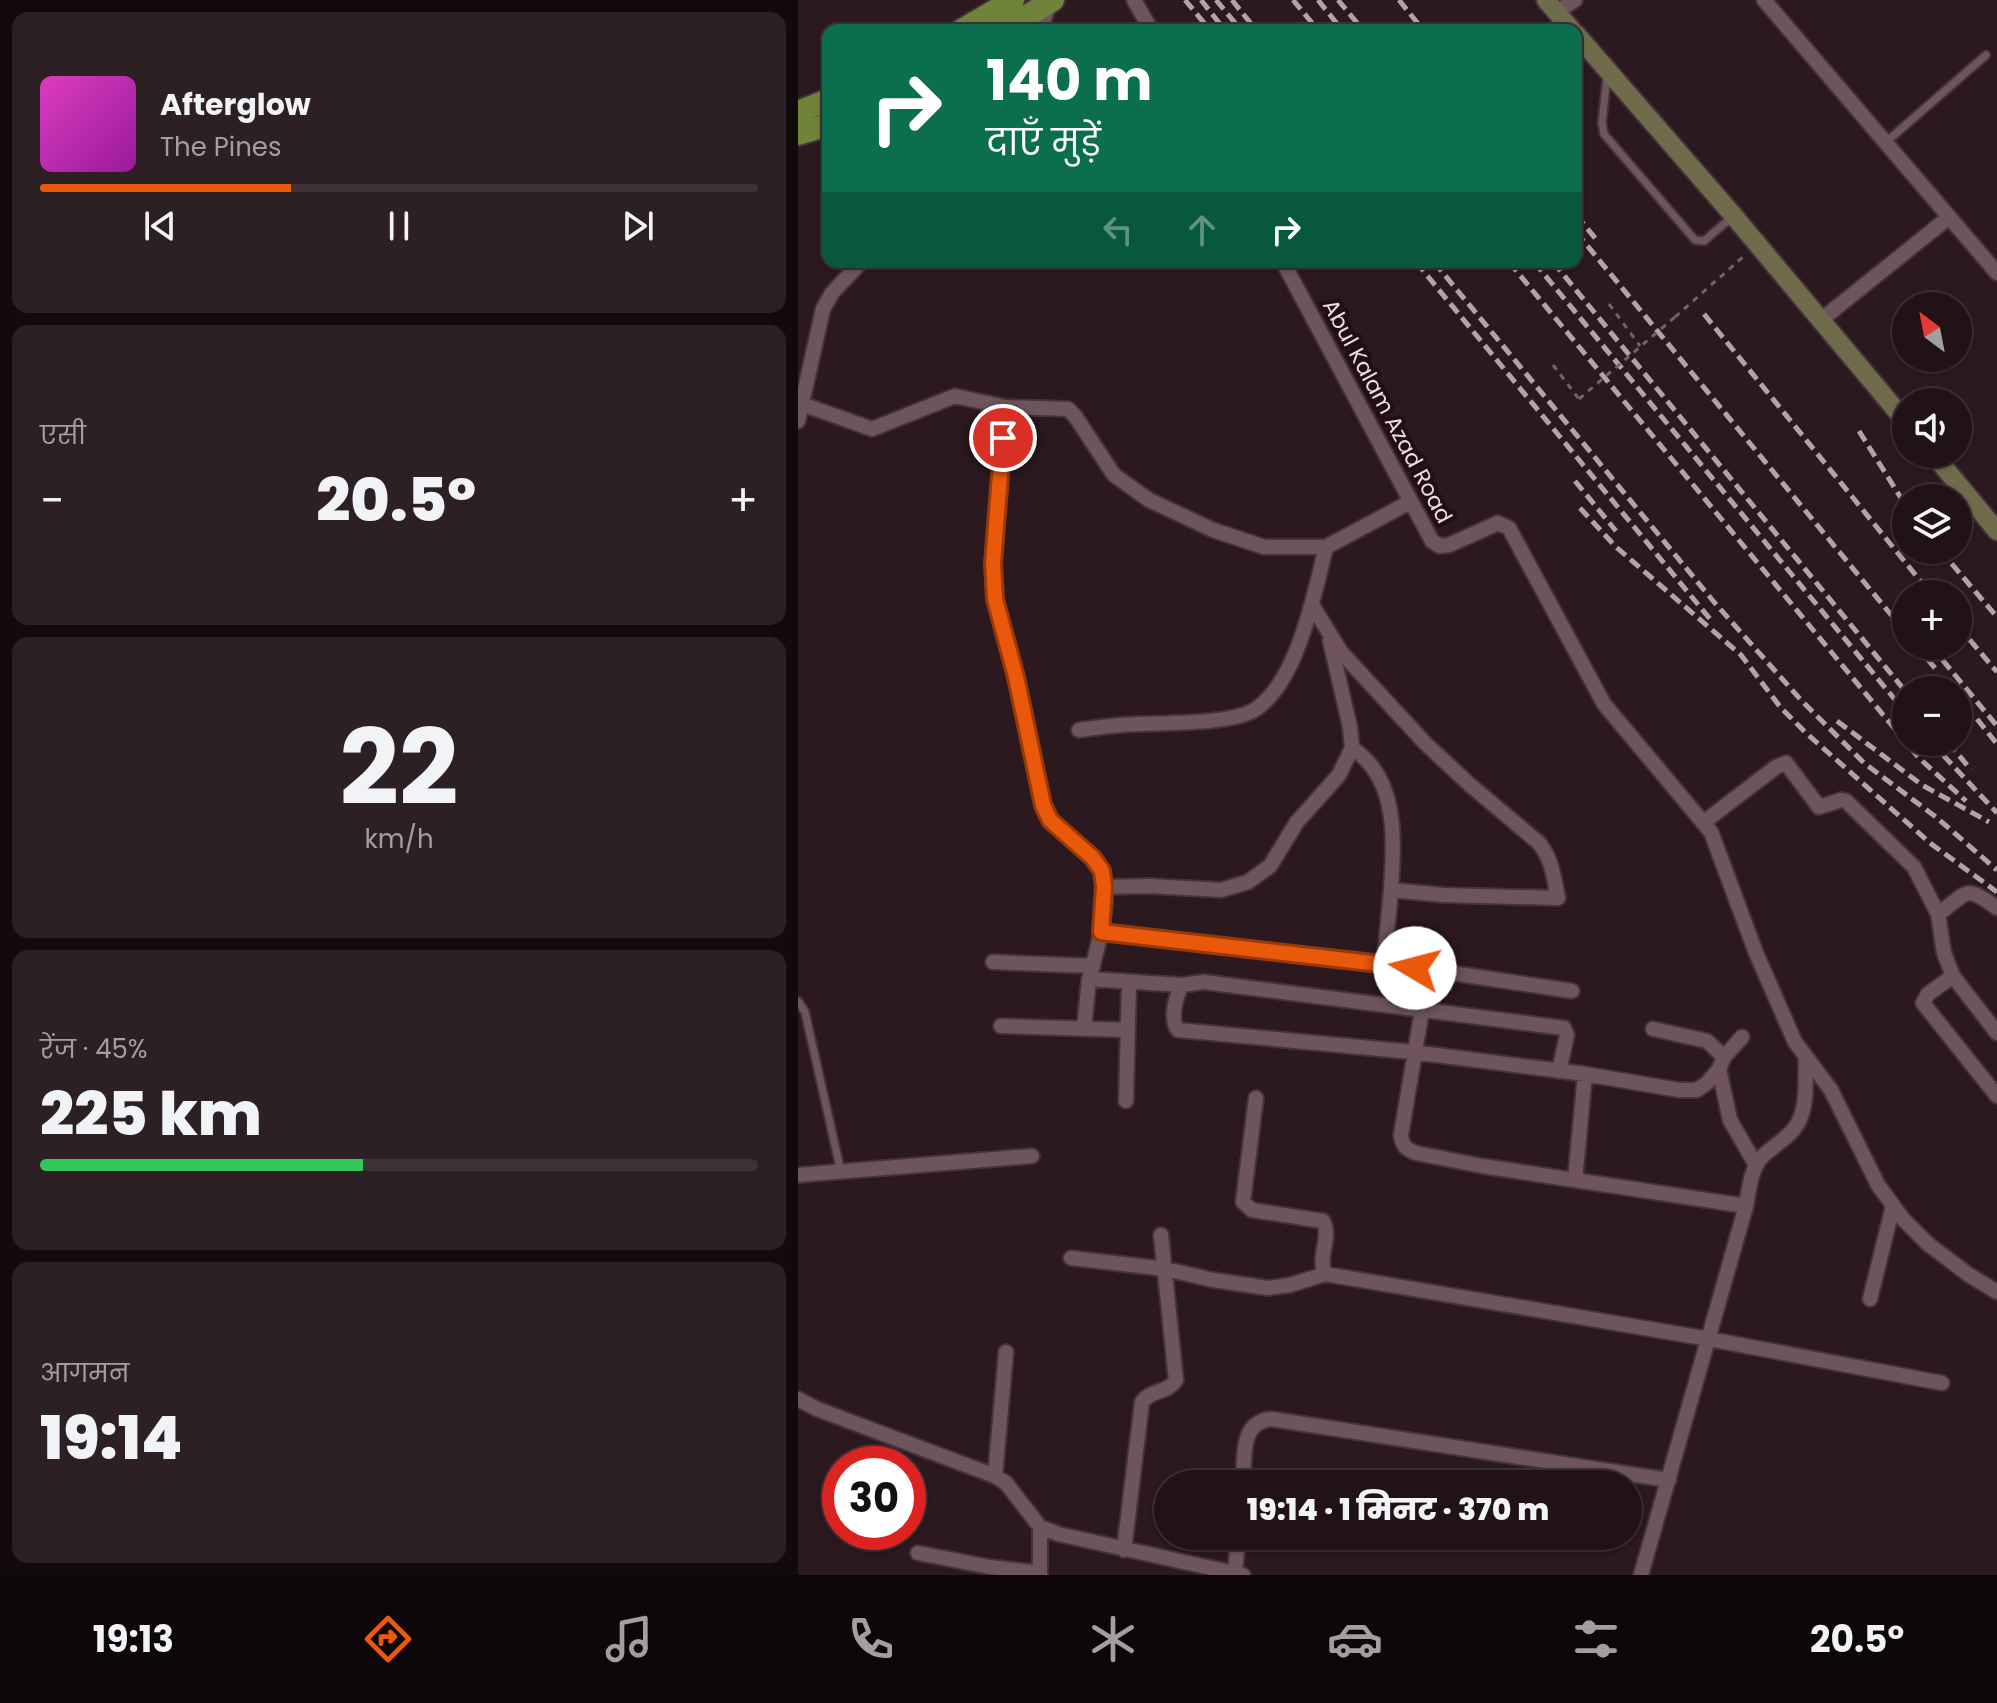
<!DOCTYPE html>
<html lang="hi">
<meta charset="utf-8">
<style>
:root{--surface:#211217;--page:#2d2024;--text:#f1f3f6;--muted:#a29ea1;--line:#3e3236;--accent:#ea580c}
body{margin:0;font-family:Poppins,"Noto Sans Devanagari",sans-serif;background:var(--page);color:var(--text);height:100vh;display:flex;flex-direction:column;font-size:30px;white-space:nowrap}
*{box-sizing:border-box;margin:0}
p{font-size:26px;color:var(--muted)}
.icon{flex:none;width:44px;height:44px;fill:none;stroke:currentColor;stroke-width:2;stroke-linecap:round;stroke-linejoin:round}
.map{position:relative;flex:1;overflow:hidden}
.details{display:flex;flex-direction:column;gap:12px;padding:12px;background:#120a0d;width:798px}
.details>*{flex:none}
.guide{position:absolute;left:24px;top:24px;width:760px;height:244px;border-radius:16px;box-shadow:0 2px 6px #0004,0 0 0 2px var(--line);background:#0b6e4f;color:#fff;overflow:hidden}
.needle{width:52px;rotate:328deg}
.buttons{position:absolute;left:1094px;top:292px;display:grid;gap:16px}
.buttons a{display:grid;place-items:center;width:80px;height:80px;border-radius:50%;background:var(--surface);box-shadow:0 2px 6px #0004,0 0 0 2px var(--line);font-size:40px}
.speed{position:absolute;left:24px;top:1446px;display:flex;gap:16px;font-size:40px;font-weight:700;text-align:center}
.speed>*{display:grid;place-content:center;width:104px;height:104px;border-radius:50%;background:var(--surface);box-shadow:0 2px 6px #0004,0 0 0 2px var(--line);line-height:1}
.speed .limit{border:12px solid #d22;background:#fff;color:#111}
.pin{position:absolute;display:grid;place-items:center;width:68px;height:68px;color:#fff;margin:-34px;border:4px solid #fff;border-radius:50%;box-shadow:0 2px 8px #0007}
.me{position:absolute;width:88px;margin:-44px;rotate:278deg;stroke-linejoin:round;filter:drop-shadow(0 0 6px #0008)}
.turn{display:flex;align-items:center;gap:28px;height:168px;padding:0 32px;font-size:36px}
.turn .icon{width:104px;height:104px;stroke-width:2.5}
.turn b{display:block;font-size:56px;line-height:68px}
.lanes{display:flex;align-items:center;height:76px;padding:0 32px;background:#0003;justify-content:center;gap:40px;direction:ltr}
.lanes .off{opacity:.35}
.big{font-size:60px;font-weight:800;line-height:1.1}
.details .card{flex:1;display:flex;flex-direction:column;justify-content:center;gap:12px;min-width:0;padding:0 28px;border-radius:16px;background:var(--page)}
.details .dial{align-items:center;gap:0}
.dial b{font-size:104px;line-height:1}
.song{display:flex;align-items:center;gap:24px}
.cover{width:96px;height:96px;border-radius:12px;background:linear-gradient(135deg,hsl(310 70% 55%),hsl(300 70% 35%))}
.played{height:8px;border-radius:4px;background:linear-gradient(90deg,var(--accent) 35%,var(--line) 35%)}
.keys{display:flex;justify-content:space-around;direction:ltr}
.heat{display:flex;justify-content:space-between;align-items:center;font-size:44px;direction:ltr}
.charge{height:12px;border-radius:6px;background:linear-gradient(90deg,#34c759 45%,var(--line) 0)}
.trip{position:absolute;left:356px;top:1470px;width:488px;height:80px;border-radius:40px;background:var(--surface);box-shadow:0 2px 6px #0004,0 0 0 2px var(--line);font-weight:800;line-height:80px;text-align:center}
.dock{display:flex;height:128px;justify-content:space-around;align-items:center;background:#0d0709;color:var(--muted)}
.dock .icon{width:56px;height:56px}
.dock .on{color:var(--accent)}
.dock b{font-size:36px;color:var(--text)}
main{display:flex;flex:1;min-height:0}
.map>svg:first-child{display:block}
.lines{fill:none;stroke-linecap:round;stroke-linejoin:round}
.lane-casing{stroke:#443339;stroke-width:11}
.street-casing{stroke:#443339;stroke-width:18}
.secondary-casing{stroke:#443339;stroke-width:22}
.primary-casing{stroke:#443339;stroke-width:26}
.path{stroke:#746268;stroke-width:3;stroke-dasharray:6 6;stroke-linecap:butt}
.lane{stroke:#6e555c;stroke-width:7}
.street{stroke:#6e555c;stroke-width:14}
.secondary{stroke:#6f6c4b;stroke-width:18}
.primary{stroke:#6f843a;stroke-width:22}
.rail{stroke:#b3a2a7;stroke-width:5;stroke-dasharray:12 6;stroke-linecap:butt}
.path-bridge{stroke:#746268;stroke-width:3;stroke-dasharray:6 6;stroke-linecap:butt}
.route-casing{stroke:#983908;stroke-width:20}
.route{stroke:#ea580c;stroke-width:14}
.labels{text-anchor:middle;stroke-width:8;stroke-linejoin:round;paint-order:stroke}
.street-label{font-size:22px;fill:#eddee2;stroke:#220e15}
</style>
<main>
<section class="details">
<div class="card">
<div class="song"><i class="cover"></i><div><b>Afterglow</b><p>The Pines</p></div></div>
<div class="played"></div>
<div class="keys"><svg class="icon" aria-label="previous" viewBox="0 0 24 24"><path d="M18 5L8 12l10 7zM5 5v14"/></svg><svg class="icon" aria-label="pause" viewBox="0 0 24 24"><path d="M8 5v14M16 5v14"/></svg><svg class="icon" aria-label="next" viewBox="0 0 24 24"><path d="M6 5l10 7-10 7zM19 5v14"/></svg></div>
</div>
<div class="card"><p>एसी</p>
<div class="heat"><a>−</a><b class="big">20.5°</b><a>+</a></div>
</div>
<div class="card dial"><b>22</b><p>km/h</p></div>
<div class="card"><p>रेंज · 45%</p><b class="big">225 km</b><div class="charge"></div></div>
<div class="card"><p>आगमन</p><b class="big">19:14</b></div>
</section>
<div class="map">
<svg width="1199" height="1575" viewBox="0 0 1199 1575">
<rect width="100%" height="100%" fill="#2c181f"/>
<g class="lines">
<defs>
<path id="lane" d="M809,76l-5,47 2,11 91,106 9,1 28,-24
M1087,143l101,-88
M0,1001l7,11 36,160"/>
<path id="street" d="M336,0l17,30
M966,0l233,273
M759,12l18,-12
M243,30l8,-27
M485,262l149,279 8,5 9,-1 49,-22 11,5 95,176 107,128 45,121 39,89 36,48 47,95 25,34 25,25 41,31 28,17
M1023,320l127,-102
M4,404l70,25 83,-33 51,11 62,2 7,7 39,59 35,25 64,30 51,17h62l84,-45
M208,407l-13,156 2,36 21,78 27,128c12,28 31,33 51,53 24,25 3,92 -5,121l93,6
M0,421l25,-112 9,-16 29,-31
M514,605l29,47 84,91 44,41 70,59c13,16 15,35 19,55l-115,-3 -52,-5c3,-50 8,-111 -39,-142
M281,730c14,-2 28,-4 43,-5 32,-3 108,1 134,-16 42,-29 58,-114 70,-162
M906,822l72,-55 10,-4 33,44 22,-7 5,1 68,66 24,47c31,-22 26,-30 59,-6
M306,887l46,-1 71,4 27,-8 22,-16 27,-44 42,-47 13,-27 -2,-21 -20,-86
M1140,914l6,39 9,23 44,57
M303,932l283,31 188,28
M195,962l100,4
M586,963l7,-73
M1155,976l-25,18 -5,9 74,93
M624,1010l-21,125c1,11 5,14 15,18l66,13 264,40
M203,1026l126,4
M286,1029l5,-50
M855,1029l54,12 17,16
M921,1069l11,51 26,45
M761,1071l8,-36 -3,-7 -360,-46 -22,3c-7,12 -12,35 -4,45l235,22 172,22 94,16h18l10,-7 12,-14 5,-12 18,-20
M458,1098l-13,104 9,8 71,11c9,17 -6,35 2,53l384,65 233,44
M328,1101l3,-119
M0,1175l234,-19
M777,1180l10,-106
M273,1258l95,11 47,11 55,8 22,-3 35,-11
M1072,1299l23,-93
M0,1399l19,10 178,67 11,7 34,44 18,7 185,41
M197,1476l11,-124
M445,1484c2,-25 -4,-62 28,-65l398,61
M242,1527v48
M326,1550l18,-148c9,-13 25,-8 34,-22l-15,-145
M120,1553l72,14 50,6
M437,1574l3,-38
M843,1575l105,-369c3,-15 4,-35 15,-48 12,-13 29,-20 37,-35 10,-18 7,-44 8,-64"/>
<path id="secondary" d="M748,0l26,30
M778,34l157,181 173,207
M1135,454l64,77"/>
<path id="primary" d="M164,30l51,-30
M206,30l49,-30
M0,112l30,-12
M0,134l30,-9"/>
</defs>
<use href="#lane" class="lane-casing"/>
<use href="#street" class="street-casing"/>
<use href="#secondary" class="secondary-casing"/>
<use href="#primary" class="primary-casing"/>
<path class="path" d="M811,304l31,42
M877,317l69,-61
M755,365l26,34"/>
<use href="#lane" class="lane"/>
<use href="#street" class="street"/>
<use href="#secondary" class="secondary"/>
<use href="#primary" class="primary"/>
<path class="rail" d="M387,0l25,30
M403,0l19,24
M418,0l25,30
M434,0l24,30
M495,0l25,30
M520,0l24,30
M540,0l25,30
M601,0l24,30
M778,215l20,24
M778,232l330,401
M618,262l294,357
M636,262l280,340 86,97 64,64 72,54 61,53
M711,262l409,495 48,44
M736,262l372,451
M755,262l353,430
M906,314l227,280
M1061,431l47,75
M777,481l41,50
M782,508l36,39 125,108 40,53 24,24 125,111 67,49
M1142,550l57,67
M1160,626l39,46
M1118,646l19,22
M1133,646l66,80
M1179,719l20,25
M1039,721l85,64 67,37
M1133,742l66,71
M1150,742l23,28"/>
<path class="path-bridge" d="M781,399l96,-82"/>
</g>
<g class="lines">
<defs>
<path id="route" d="M205,438l-10,125 2,36 21,78 27,128 7,15 43,38 9,13 2,16 -3,45 314,36"/>
</defs>
<use href="#route" class="route-casing"/>
<use href="#route" class="route"/>
</g>
<g class="labels">
<g class="street-label">
<text transform="translate(590 411) rotate(62)" y="8">Abul Kalam Azad Road</text>
</g>
</g>
</svg>
<div class="buttons">
<a><svg class="needle" viewBox="-14 -14 28 28"><path d="M0-13l5 13h-10z" fill="#e53935"/><path d="M0 13l5-13h-10z" fill="#a29ea1"/></svg></a>
<a><svg class="icon" aria-label="sound" viewBox="0 0 24 24"><path d="M4 9h4l5-4v14l-5-4H4zM17 9q2 3 0 6"/></svg></a>
<a><svg class="icon" aria-label="layers" viewBox="0 0 24 24"><path d="M12 4l9 5-9 5-9-5zM3 14l9 5 9-5"/></svg></a>
<a>+</a>
<a>−</a>
</div>
<div class="speed"><div class="limit">30</div></div>
<div class="pin" style="left:205px;top:438px;background:#d93025"><svg class="icon" aria-label="arrive" viewBox="0 0 24 24"><path d="M6 21V4h12l-3 4 3 4H6"/></svg></div>
<svg class="me" style="left:617px;top:968px" viewBox="-20 -20 40 40"><circle r="19" fill="#fff"/><path d="M0-13L10 11 0 6-10 11z" fill="#ea580c"/></svg>
<div class="trip">19:14 · 1 मिनट · 370 m</div>
<div class="guide">
<div class="turn"><svg class="icon" aria-label="right" viewBox="0 0 24 24"><path d="M7 20v-9h11M14 6l5 5-5 5"/></svg><div><b>140 m</b>दाएँ मुड़ें</div></div>
<div class="lanes"><svg class="icon off" aria-label="left" viewBox="0 0 24 24"><path d="M17 20v-9H6M10 6l-5 5 5 5"/></svg><svg class="icon off" aria-label="ahead" viewBox="0 0 24 24"><path d="M12 20V5M6 11l6-6 6 6"/></svg><svg class="icon" aria-label="right" viewBox="0 0 24 24"><path d="M7 20v-9h11M14 6l5 5-5 5"/></svg></div>
</div>
</div>
</main>
<nav class="dock">
<b>19:13</b>
<svg class="icon on" aria-label="directions" viewBox="0 0 24 24"><path d="M12 3l9 9-9 9-9-9zM9 14v-3h6M13 9l2 2-2 2"/></svg>
<svg class="icon" aria-label="music" viewBox="0 0 24 24"><path d="M9 18V5l10-2v13"/><circle cx="6" cy="18" r="3"/><circle cx="16" cy="16" r="3"/></svg>
<svg class="icon" aria-label="phone" viewBox="0 0 24 24"><path d="M5 4h4l2 5-3 2q2 4 5 5l2-3 5 2v4C11 20 4 13 5 4z"/></svg>
<svg class="icon" aria-label="climate" viewBox="0 0 24 24"><path d="M12 3v18M4 7l16 10M4 17L20 7"/></svg>
<svg class="icon" aria-label="car" viewBox="0 0 24 24"><path d="M5 17H2v-5l4-1 3-4h7l3 4 3 1v5h-3M9 17h6M6 11h13"/><circle cx="7" cy="17" r="2"/><circle cx="17" cy="17" r="2"/></svg>
<svg class="icon" aria-label="filters" viewBox="0 0 24 24"><path d="M4 7h16M4 17h16"/><circle cx="9" cy="7" r="2"/><circle cx="15" cy="17" r="2"/></svg>
<b>20.5°</b>
</nav>
